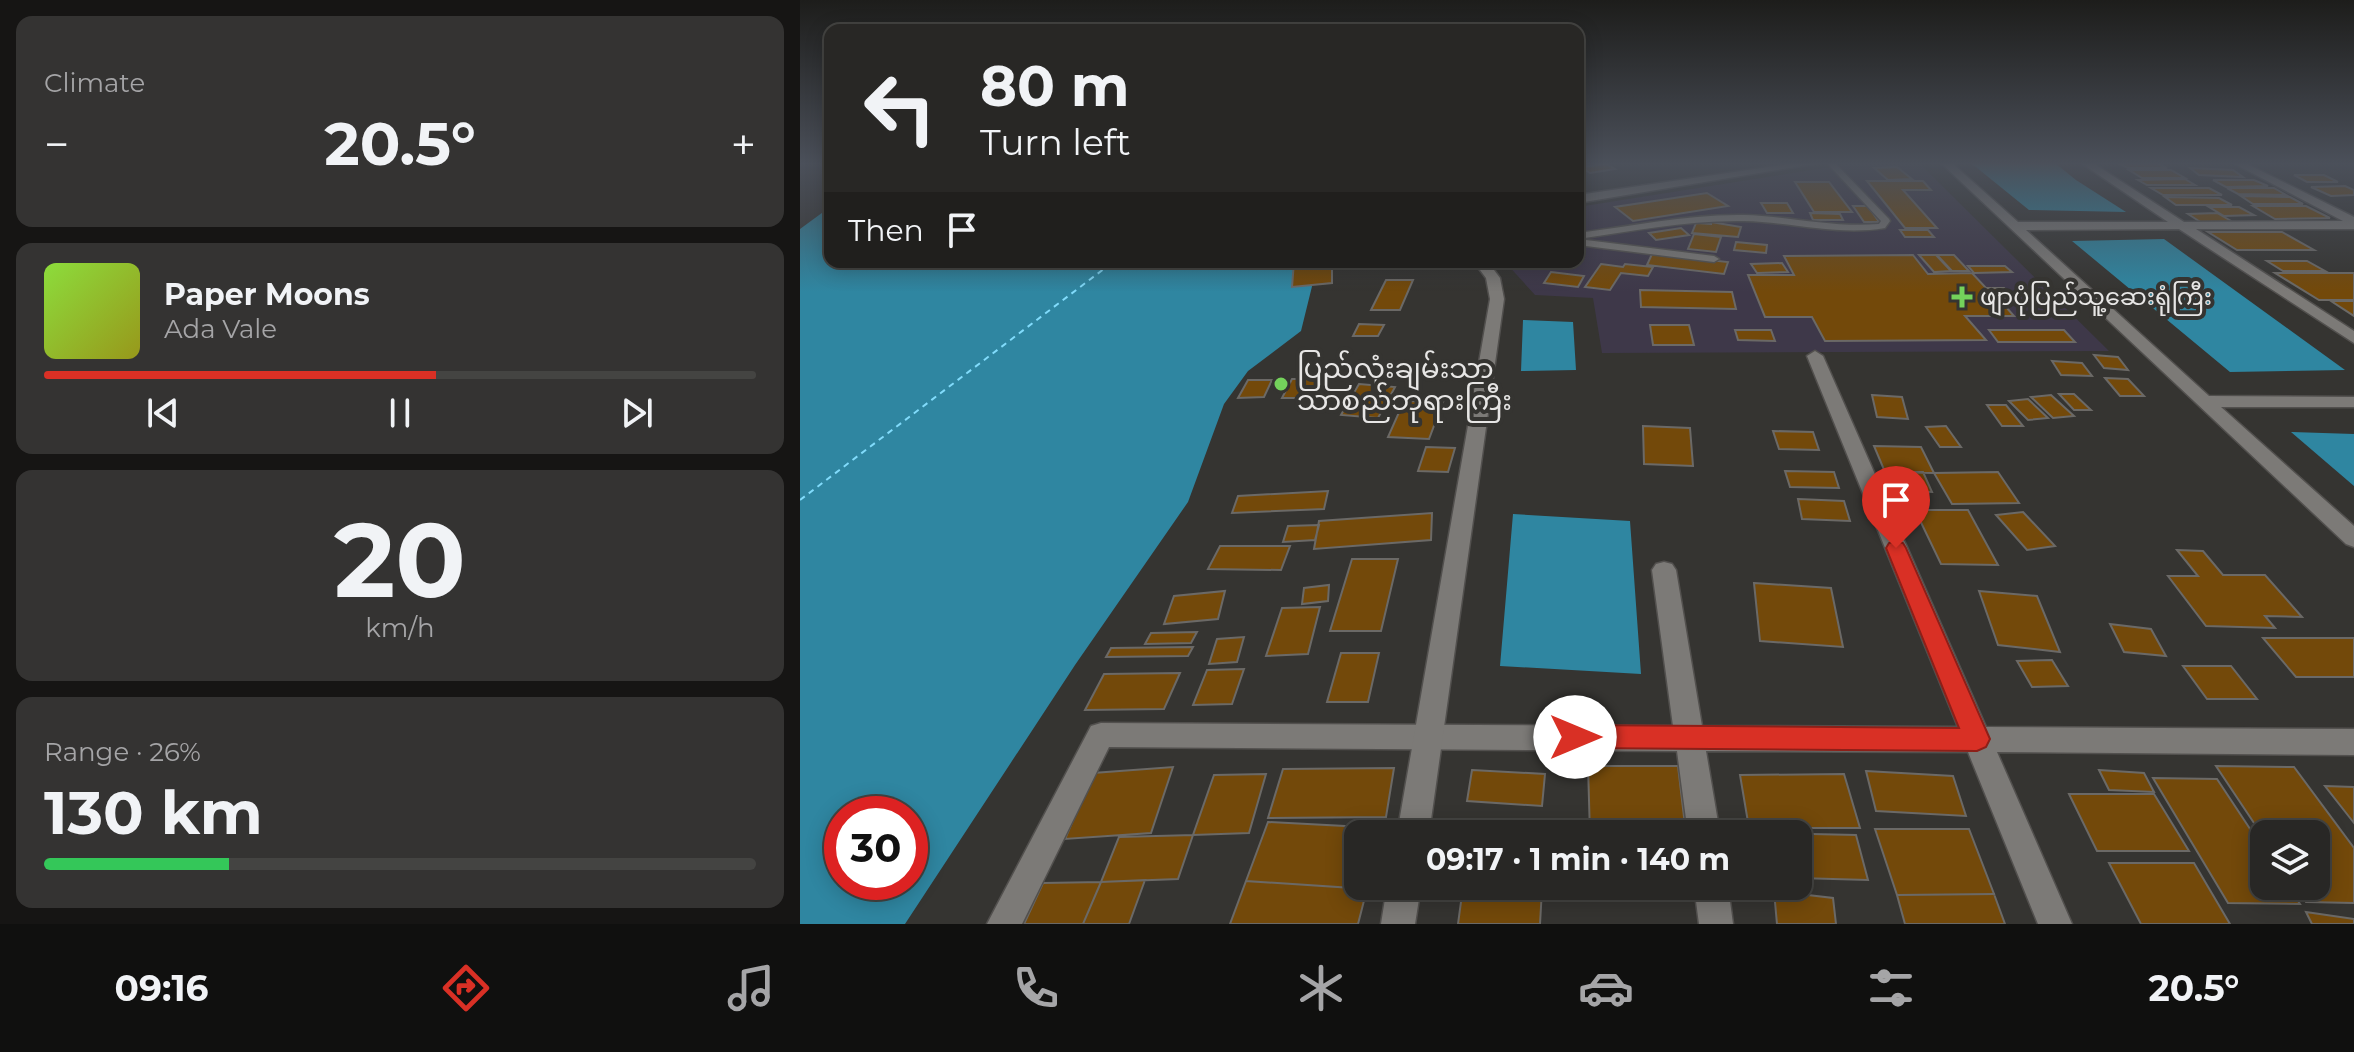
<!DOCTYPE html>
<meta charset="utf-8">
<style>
:root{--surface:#282725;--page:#343332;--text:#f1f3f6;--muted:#a5a5a7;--line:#444442;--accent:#d93025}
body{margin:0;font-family:Montserrat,"Noto Sans Myanmar",sans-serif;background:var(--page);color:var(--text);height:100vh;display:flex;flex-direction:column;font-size:30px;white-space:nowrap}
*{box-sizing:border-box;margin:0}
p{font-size:26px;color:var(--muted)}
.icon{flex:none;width:44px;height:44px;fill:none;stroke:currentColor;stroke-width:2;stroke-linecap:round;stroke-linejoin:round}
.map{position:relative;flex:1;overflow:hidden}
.panel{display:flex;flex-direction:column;gap:16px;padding:16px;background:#161514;width:800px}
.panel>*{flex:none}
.hud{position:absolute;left:24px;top:24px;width:760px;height:244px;border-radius:16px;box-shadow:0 4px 20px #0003,0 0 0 2px var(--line);background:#282725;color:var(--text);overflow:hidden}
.tools{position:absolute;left:1450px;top:820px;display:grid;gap:16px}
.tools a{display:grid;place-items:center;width:80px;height:80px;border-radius:16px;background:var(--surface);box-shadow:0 4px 20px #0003,0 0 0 2px var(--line);font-size:40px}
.speed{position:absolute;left:24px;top:796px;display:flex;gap:16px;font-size:40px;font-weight:700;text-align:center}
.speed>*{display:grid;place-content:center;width:104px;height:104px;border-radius:50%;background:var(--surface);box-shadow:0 4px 20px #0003,0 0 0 2px var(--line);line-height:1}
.speed .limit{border:12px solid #d22;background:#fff;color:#111}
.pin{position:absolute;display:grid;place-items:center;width:68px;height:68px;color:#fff;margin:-82px -34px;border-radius:50% 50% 50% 0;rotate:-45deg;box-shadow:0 0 8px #0007}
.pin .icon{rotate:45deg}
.me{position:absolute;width:88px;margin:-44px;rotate:90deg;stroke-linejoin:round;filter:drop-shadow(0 0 6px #0008)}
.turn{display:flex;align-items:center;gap:28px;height:168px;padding:0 24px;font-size:36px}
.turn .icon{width:104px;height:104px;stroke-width:2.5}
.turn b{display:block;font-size:56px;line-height:68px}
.then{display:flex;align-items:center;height:76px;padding:0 24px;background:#0003;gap:16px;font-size:30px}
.big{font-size:60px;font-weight:700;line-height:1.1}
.panel .tile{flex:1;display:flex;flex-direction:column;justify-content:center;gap:12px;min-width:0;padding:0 28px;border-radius:16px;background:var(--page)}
.panel .dial{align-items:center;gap:0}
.dial b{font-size:104px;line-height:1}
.song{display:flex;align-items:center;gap:24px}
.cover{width:96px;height:96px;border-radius:12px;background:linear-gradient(135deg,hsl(90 70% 55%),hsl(60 70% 35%))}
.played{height:8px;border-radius:4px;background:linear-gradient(90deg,var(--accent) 55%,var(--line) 55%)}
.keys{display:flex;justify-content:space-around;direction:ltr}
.heat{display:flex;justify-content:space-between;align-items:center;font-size:44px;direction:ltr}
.charge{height:12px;border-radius:6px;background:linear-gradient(90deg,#34c759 26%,var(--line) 0)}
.trip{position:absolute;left:544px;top:820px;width:468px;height:80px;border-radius:16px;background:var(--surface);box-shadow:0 4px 20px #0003,0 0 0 2px var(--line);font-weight:700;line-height:80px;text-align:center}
.tab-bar{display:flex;height:128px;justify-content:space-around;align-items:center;background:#10100f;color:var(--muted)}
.tab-bar .icon{width:56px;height:56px}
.tab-bar .selected{color:var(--accent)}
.tab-bar b{font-size:36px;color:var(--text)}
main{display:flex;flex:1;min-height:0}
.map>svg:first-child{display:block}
.medical{fill:#3e3849}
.water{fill:#2f86a1;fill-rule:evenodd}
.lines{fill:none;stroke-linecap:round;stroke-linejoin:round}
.ferry{stroke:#81dbfb;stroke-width:2;stroke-dasharray:6 5;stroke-linecap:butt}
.building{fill:#73490a;stroke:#6b6966;stroke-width:2}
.service-casing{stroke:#52504e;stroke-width:3}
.minor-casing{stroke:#52504e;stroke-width:3}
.secondary-casing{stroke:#52504e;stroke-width:3}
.service{fill:#7c7a77;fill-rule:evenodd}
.minor{fill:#7c7a77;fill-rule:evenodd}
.secondary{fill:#7c7a77;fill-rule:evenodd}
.route{fill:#d93025;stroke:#8d1f18;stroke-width:2}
.poi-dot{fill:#74d25b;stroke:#353431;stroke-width:3}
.labels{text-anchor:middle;stroke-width:8;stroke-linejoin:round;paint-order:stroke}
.far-poi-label{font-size:24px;fill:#e7e6e5;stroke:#353431;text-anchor:start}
.poi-label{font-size:28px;fill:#e7e6e5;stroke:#353431;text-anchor:start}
</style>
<main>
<section class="panel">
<div class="tile"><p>Climate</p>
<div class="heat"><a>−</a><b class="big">20.5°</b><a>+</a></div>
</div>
<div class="tile">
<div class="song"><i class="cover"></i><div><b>Paper Moons</b><p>Ada Vale</p></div></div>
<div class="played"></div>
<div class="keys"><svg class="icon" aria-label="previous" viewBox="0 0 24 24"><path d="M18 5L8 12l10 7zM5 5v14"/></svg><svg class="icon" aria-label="pause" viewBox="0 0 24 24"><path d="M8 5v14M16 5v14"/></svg><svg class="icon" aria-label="next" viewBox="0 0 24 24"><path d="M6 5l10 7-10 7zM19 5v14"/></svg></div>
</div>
<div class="tile dial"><b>20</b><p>km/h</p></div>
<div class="tile"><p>Range · 26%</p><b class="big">130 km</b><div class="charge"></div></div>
</section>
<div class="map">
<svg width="1554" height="924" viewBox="0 0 1554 924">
<rect width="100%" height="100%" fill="#353431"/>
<path class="medical" d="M1056,163h63l190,188 -507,2 -9,-55 -58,-3 -30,-33h73v-55z"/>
<path class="water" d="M1171,163h84l21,17 50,32 -97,-2z
M30,207v55h488l-17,69 -53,40 -24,33 -36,98 -113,163 -170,259h-105v-695zM42,814h68v68h-68z
M1364,239l181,131 -115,2 -158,-131z
M723,320l50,2 3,48 -55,1z
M1492,432l62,2v52l-63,-54z
M713,514l117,7 11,153 -141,-8z"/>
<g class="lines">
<path class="ferry" d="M0,500l313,-238"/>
</g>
<path class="building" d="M1318,163h39l10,5h-39z
M806,164l9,5 -25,4 -9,-6z
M1097,167l15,12 -24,1 -14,-12z
M1390,168l43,2 10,7 -44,-2z
M1329,170h42l14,8h-43z
M1494,175h30l14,7h-31z
M1385,179l10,6h-48l-9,-5z
M1413,180h41l14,6 -42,1z
M1067,181h56l8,9h-28l34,38h-32z
M995,182h34l23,30h-38z
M1545,186l9,4v5l-23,1 -20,-9z
M1351,188h58l13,7h-59z
M1427,188h47l12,7 -48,-1z
M907,193l21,13 -95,15 -18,-14z
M1441,196l49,1 13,7h-50z
M1365,197l54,1 13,7h-56z
M961,203h26l6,10h-26z
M1053,206h15l11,16h-15z
M1453,206h53l24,12 -55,1z
M1409,207h30l15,8 -30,1z
M1010,213l30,1 3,6h-30z
M1417,213l16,9 -31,1 -14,-9z
M911,222l30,5 -3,10 -46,-4 4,-10 15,1z
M881,228l8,7 -33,5 -7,-7z
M1100,230h28l6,7h-29z
M1408,232h74l32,18h-77z
M894,234l27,3 -5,15 -28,-3z
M936,242l31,3 -1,8 -32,-3z
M852,254l76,8 -4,12 -77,-9z
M1113,255l15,19 44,-1 14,15h18l9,9 -15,1 16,18h-49l21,24 -161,1 -13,-24h-47l-17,-42h46l-10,-19z
M1119,255h17l15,16 -17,1z
M1137,255h17l15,16h-17z
M1467,261h40l18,10h-42z
M494,262h38v21l-40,4z
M982,263l6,9 -31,1 -6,-9z
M801,264l22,3 2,-3 28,3 -5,9 -27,-3 -11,17 -25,-3z
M1168,266h37l7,6 -38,1z
M751,272l33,4 -6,11 -34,-4z
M1475,273h79v27h-35z
M586,280h27l-13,30h-29z
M840,290l92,2 4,17 -95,-2z
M1531,301h23v15z
M559,324l25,1 -6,11h-25z
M850,325h39l5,20h-41z
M935,330h36l4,11 -37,-1z
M1189,330h75l11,12h-77z
M1294,355l24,2 10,13 -24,-2z
M1252,361l30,2 10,13 -31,-1z
M1305,378l23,1 16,17h-24z
M492,379h26l-8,19h-28z
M448,380h24l-8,17 -26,1z
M559,384l36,3 -17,31 -37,-3z
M1259,394h15l17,16h-17z
M1072,395l30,2 6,22 -31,-2z
M1251,395l23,21 -21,2 -22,-21z
M1228,399l20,19 -20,2 -19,-19z
M604,401l39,1 -14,37 -41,-2z
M1187,405h19l17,21h-21z
M843,426l47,2 3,38 -49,-2z
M1146,426l15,21h-21l-14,-20z
M973,431l40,1 6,18 -40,-1z
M1074,446l47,1 13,26 -49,-1z
M626,447l29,1 -7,24 -30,-1z
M985,471l49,1 5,16 -49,-1z
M1093,472h30l9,20 -30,-1z
M1198,472l21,31 -67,1 -18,-31z
M528,491l-4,18 -92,4 6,-17z
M998,499l46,2 6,20 -48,-2z
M1115,510h53l30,55 -57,-1z
M1223,512l32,34 -28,4 -31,-35z
M632,513l-1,27 -117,9 5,-28z
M519,525l-4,15 -32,2 5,-16z
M420,546h70l-9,24 -73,-1z
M1377,550l26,1 20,24h42l37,42 -37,-1 10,12 -69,-2 -38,-50h30z
M552,559h46l-17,72h-51z
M954,583l77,5 12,59 -83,-6z
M529,585l-1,16 -26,3 2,-16z
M425,591l-7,28 -54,5 10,-28z
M1179,591l58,5 23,56 -62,-7z
M520,607l-12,47 -42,2 16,-48z
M1310,624l41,5 15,27 -42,-4z
M397,632l-6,11 -46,1 6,-11z
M444,637l-7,25 -28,2 8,-25z
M1463,638h91v39h-58z
M393,647l-5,9 -82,1 5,-9z
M541,653h38l-11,49h-41z
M1252,660l16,26 -36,1 -15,-26z
M1383,666h48l26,33h-50z
M444,669l-12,35 -39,1 14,-35z
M380,673l-16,36 -79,1 19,-36z
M788,766h90l8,68h-96z
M1416,766l78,1 60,81v55l-48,-1 -10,-16h20v-52h-52v4z
M373,767l-22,66 -86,6 28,-66z
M594,768l-8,49 -118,1 15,-49z
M672,770l73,4 -3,32 -75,-5z
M1299,770l45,3 10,19 -45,-2z
M1066,771l87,5 13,40 -90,-5z
M466,774l-17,59 -56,2 21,-60z
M1044,774l16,54h-111l-9,-53z
M1353,778l64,1 47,71v36h24l12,18 -72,-1z
M1525,786l29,1v36z
M1269,794h85l35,57h-92z
M468,822l114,6 -1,6h-23v52h10l-1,3 -121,-8z
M1075,829h94l25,65 -97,1z
M971,833l85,2 12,45 -70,-2v-44z
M393,835l-15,44 -77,3 18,-45z
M1309,863h85l36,61h-89z
M345,880l-16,44h-46l18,-42z
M446,881l121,8 -9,35h-128z
M301,882l-18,42h-59l19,-41z
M791,886h101l1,8h-102z
M663,887l79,2 -2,35h-82z
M974,891l59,7 3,26h-59z
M1194,894l11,30h-100l-8,-29z
M1506,912l48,7v5h-42z"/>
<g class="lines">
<defs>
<path id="service" d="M1027,163h8l54,56 1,2 -5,7c-47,8 -94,-6 -141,-7 -56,-1 -111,10 -166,18v-6c55,-7 110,-19 166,-18 45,1 90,13 135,9l2,-3z
M778,239l136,17 5,3 -5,3 -136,-17z"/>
<path id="minor" d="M1141,163h11l66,59h150l-87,-59h12l91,59 159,-1 -110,-58h12l109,54v12h-158l158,102v12l-175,-114 -153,1 183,166 145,1v10h-133l133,119v21l-8,-3z
M1015,351l8,5 163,371 368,2v26l-357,-3 75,172h-34l-70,-172 -262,-1 14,83h-32l-11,-83 -568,-4 -87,177h-35l104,-198 10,-3 572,3 -21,-156 4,-6 8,-2 8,2 4,6 26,156 256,1 -151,-371z
M894,886h34l5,38h-34z"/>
<path id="secondary" d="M996,163h23l-241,40v-8z
M674,262h14l12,16 4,21 -75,535h-32l93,-535 -4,-21z
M587,886h34l-6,38h-34z"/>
</defs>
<use href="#service" class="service-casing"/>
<use href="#minor" class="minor-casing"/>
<use href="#secondary" class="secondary-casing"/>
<use href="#service" class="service"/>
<use href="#minor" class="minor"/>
<use href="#secondary" class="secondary"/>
</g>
<linearGradient id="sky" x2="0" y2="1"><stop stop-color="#1d1d1b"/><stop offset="0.56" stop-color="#4b505a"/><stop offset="1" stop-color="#4b505a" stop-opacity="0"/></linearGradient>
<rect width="1554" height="292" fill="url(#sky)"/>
<path class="route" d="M1096,541l7,2 3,5 84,191 -4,8 -9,4 -402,-3 -10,-3 -3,-8 3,-8 10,-4 384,3 -73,-180 3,-5z"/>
<g class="poi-dot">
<path d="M1158 285h8v8h8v8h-8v8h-8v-8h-8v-8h8z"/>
<circle cx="481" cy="384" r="8"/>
</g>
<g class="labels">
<g class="far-poi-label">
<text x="1180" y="305">ဖျာပုံပြည်သူ့ဆေးရုံကြီး</text>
</g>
<g class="poi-label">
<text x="497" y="378">ပြည်လုံးချမ်းသာ<tspan x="497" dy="32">သာစည်ဘုရားကြီး</tspan></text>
</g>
</g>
</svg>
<div class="tools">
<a><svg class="icon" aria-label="layers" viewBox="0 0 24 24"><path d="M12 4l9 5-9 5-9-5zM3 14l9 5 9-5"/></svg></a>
</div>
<div class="speed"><div class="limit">30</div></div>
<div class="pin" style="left:1096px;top:548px;background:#d93025"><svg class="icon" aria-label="arrive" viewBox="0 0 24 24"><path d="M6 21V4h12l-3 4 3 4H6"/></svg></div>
<svg class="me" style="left:775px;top:737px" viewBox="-20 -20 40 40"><circle r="19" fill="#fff"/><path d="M0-13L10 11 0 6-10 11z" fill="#d93025"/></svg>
<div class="trip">09:17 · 1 min · 140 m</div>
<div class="hud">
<div class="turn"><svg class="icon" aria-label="left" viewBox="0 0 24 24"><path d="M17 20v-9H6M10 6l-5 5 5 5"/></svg><div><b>80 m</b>Turn left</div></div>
<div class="then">Then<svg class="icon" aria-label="arrive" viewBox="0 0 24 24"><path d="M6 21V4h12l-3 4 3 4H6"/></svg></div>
</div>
</div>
</main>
<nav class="tab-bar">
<b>09:16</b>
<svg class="icon selected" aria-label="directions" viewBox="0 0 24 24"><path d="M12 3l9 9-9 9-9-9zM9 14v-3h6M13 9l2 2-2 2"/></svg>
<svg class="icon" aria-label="music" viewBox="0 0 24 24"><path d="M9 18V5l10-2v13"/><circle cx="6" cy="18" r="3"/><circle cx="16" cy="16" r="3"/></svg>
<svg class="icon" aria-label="phone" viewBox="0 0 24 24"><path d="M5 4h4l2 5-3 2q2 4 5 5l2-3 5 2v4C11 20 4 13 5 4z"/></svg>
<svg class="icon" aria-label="climate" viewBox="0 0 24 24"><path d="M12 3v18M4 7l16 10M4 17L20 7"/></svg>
<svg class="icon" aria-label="car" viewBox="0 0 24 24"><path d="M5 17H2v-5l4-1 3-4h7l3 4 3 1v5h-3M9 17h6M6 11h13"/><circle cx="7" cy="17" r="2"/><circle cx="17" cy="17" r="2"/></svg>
<svg class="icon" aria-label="filters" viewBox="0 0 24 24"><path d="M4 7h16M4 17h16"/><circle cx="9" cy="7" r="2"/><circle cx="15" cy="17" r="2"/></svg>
<b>20.5°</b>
</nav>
